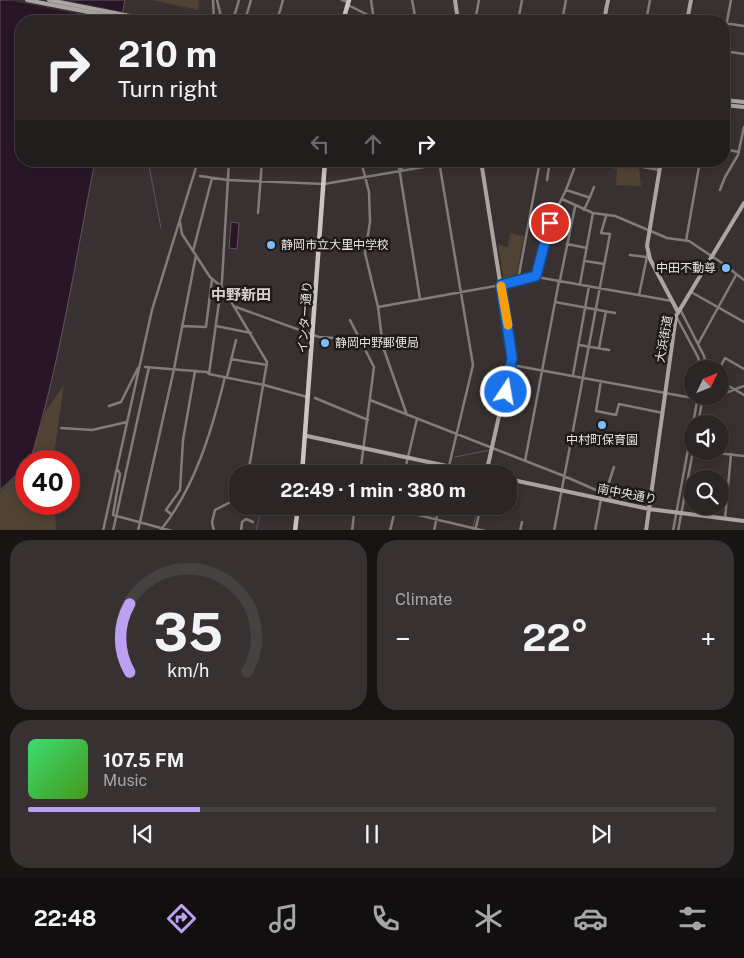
<!DOCTYPE html>
<meta charset="utf-8">
<style>
:root{--surface:#2b2525;--page:#373132;--text:#f1f3f6;--muted:#a6a5a7;--line:#474242;--accent:#bca0f2}
body{margin:0;font-family:"Public Sans","Noto Sans JP",sans-serif;background:var(--page);color:var(--text);height:100vh;display:flex;flex-direction:column;font-size:19px;white-space:nowrap}
*{box-sizing:border-box;margin:0}
p{font-size:16px;color:var(--muted)}
.icon{flex:none;width:28px;height:28px;fill:none;stroke:currentColor;stroke-width:2;stroke-linecap:round;stroke-linejoin:round}
.map{position:relative;height:530px;overflow:hidden}
.drawer{display:flex;flex-direction:column;gap:10px;padding:10px;background:#181414;flex:1}
.drawer>*{flex:none}
.top-card{position:absolute;left:15px;top:15px;width:715px;height:152px;border-radius:20px;box-shadow:0 2px 8px #0003,0 0 0 1px var(--line);background:#2b2525;color:var(--text);overflow:hidden}
.needle{width:32px;rotate:47deg}
.buttons{position:absolute;left:684px;top:360px;display:grid;gap:10px}
.buttons a{display:grid;place-items:center;width:45px;height:45px;border-radius:50%;background:var(--surface);box-shadow:0 2px 8px #0003,0 0 0 1px var(--line);font-size:25px}
.speed{position:absolute;left:15px;top:450px;display:flex;gap:10px;font-size:25px;font-weight:700;text-align:center}
.speed>*{display:grid;place-content:center;width:65px;height:65px;border-radius:50%;background:var(--surface);box-shadow:0 2px 8px #0003,0 0 0 1px var(--line);line-height:1}
.speed .limit{border:8px solid #d22;background:#fff;color:#111}
.pin{position:absolute;display:grid;place-items:center;width:42px;height:42px;color:#fff;margin:-21px;border:2px solid #fff;border-radius:50%;box-shadow:0 1px 5px #0007}
.me{position:absolute;width:55px;margin:-28px;rotate:12deg;stroke-linejoin:round;filter:drop-shadow(0 0 4px #0008)}
.turn{display:flex;align-items:center;gap:18px;height:105px;padding:0 20px;font-size:22px}
.turn .icon{width:65px;height:65px;stroke-width:2.5}
.turn b{display:block;font-size:35px;line-height:42px}
.lanes{display:flex;align-items:center;height:48px;padding:0 20px;background:#0003;justify-content:center;gap:25px;direction:ltr}
.lanes .off{opacity:.35}
.big{font-size:38px;font-weight:700;line-height:1.1}
.drawer .widget{flex:1;display:flex;flex-direction:column;justify-content:center;gap:8px;min-width:0;padding:0 18px;border-radius:20px;background:var(--page)}
.drawer .dial{align-items:center;gap:0}
.dial svg{height:130px;overflow:visible;fill:none;stroke:var(--line);stroke-width:7;stroke-linecap:round;text-anchor:middle}
.dial text{fill:var(--text);stroke:none}
.song{display:flex;align-items:center;gap:15px}
.cover{width:60px;height:60px;border-radius:8px;background:linear-gradient(135deg,hsl(140 70% 55%),hsl(100 70% 35%))}
.played{height:5px;border-radius:2px;background:linear-gradient(90deg,var(--accent) 25%,var(--line) 25%)}
.keys{display:flex;justify-content:space-around;direction:ltr}
.heat{display:flex;justify-content:space-between;align-items:center;font-size:28px;direction:ltr}
.drawer .tiles{flex:1;display:grid;gap:10px;grid-template-columns:1fr 1fr}
.widget:last-child{grid-column:span 2}
.trip{position:absolute;left:229px;top:465px;width:288px;height:50px;border-radius:20px;background:var(--surface);box-shadow:0 2px 8px #0003,0 0 0 1px var(--line);font-weight:700;line-height:50px;text-align:center}
.dock{display:flex;height:80px;justify-content:space-around;align-items:center;background:#110f0f;color:var(--muted)}
.dock .icon{width:35px;height:35px}
.dock .selected{color:var(--accent)}
.dock b{font-size:22px;color:var(--text)}
.map>svg:first-child{display:block}
.green{fill:#4f4333}
.water{fill:#281628;stroke:#625460}
.pier{fill:#393131}
.lines{fill:none;stroke-linecap:round;stroke-linejoin:round}
.stream{stroke:#625460;stroke-width:1}
.street{stroke:#807c7a;stroke-width:2.5}
.secondary{stroke:#aba5a2;stroke-width:4}
.primary{stroke:#ccc4c1;stroke-width:4.5}
.route-casing{stroke:#114b97;stroke-width:12}
.route{stroke:#1a73e8;stroke-width:9}
.slow{stroke:#f59e0b;stroke-width:9}
.poi-dot{fill:#7bbef8;stroke:#1e1a1a;stroke-width:2}
.labels{text-anchor:middle;stroke-width:5;stroke-linejoin:round;paint-order:stroke}
.poi-label{font-size:12px;fill:#e9e4e3;stroke:#1e1a1a;text-anchor:start}
.street-label{font-size:12px;fill:#e9e4e3;stroke:#1e1a1a}
.quarter-label{font-size:15px;font-weight:bold;fill:#dad0cf;stroke:#1e1a1a}
</style>
<div class="map">
<svg width="744" height="531" viewBox="0 0 744 531">
<rect width="100%" height="100%" fill="#393131"/>
<path class="green" d="M152,0h47l-1,10z
M617,168h22l2,18 -25,-1z
M510,233l14,3 -8,42 -12,4 -6,-37 10,2z
M64,385l-11,76h-23l15,-49z
M26,466v38h29l1,26h-56v-38z"/>
<path class="water" d="M0,0h125l-4,21h-100v140h74c-20,101 -35,202 -65,300h-4v5l-26,24z
M231,222l8,1 -2,26 -8,-1z"/>
<path class="pier" d="M7,0h59l59,12 -2,9h-9z"/>
<g class="lines">
<path class="stream" d="M148,161l13,67
M455,457l35,-7
M256,531l6,-25
M472,531l6,-25"/>
<path class="street" d="M213,0l1,21
M217,0l5,21
M239,0l-5,17 11,3
M342,0l6,2
M371,0l3,21
M412,0l4,21
M348,5l32,16
M688,16l28,5
M245,20l6,-20
M277,21l6,-21
M475,21l4,-21
M518,21l4,-21
M562,21l4,-21
M646,21l4,-21
M724,23l20,3
M724,37l7,-37
M724,51l20,3
M724,149l15,3
M361,161l8,31 1,30 -5,31 13,54 5,40 24,68
M398,161l22,138
M439,161l34,204 -24,101
M590,161l24,6 24,-1 21,4
M400,171l6,-10
M200,176l28,4 96,4 135,-23
M547,180l3,-19
M566,190l22,7h2l4,-10
M720,190l5,-13 13,-22 6,-28
M562,199l31,14 22,3 52,22 22,3 36,24 19,15
M584,210l6,-13
M258,213l4,-52
M180,222l2,12 28,43 13,11 44,74 -19,112
M686,241l14,-80
M567,244l20,4
M193,251l19,-73
M630,255l16,2
M585,261l19,3
M537,276l14,-56 15,-30 11,-29
M518,280l22,-119
M560,280l15,-73
M580,284l13,-71
M691,292l53,30
M639,295l9,-43
M555,302l60,11
M236,307l83,30 63,4
M378,307l123,-22 30,-9 141,25
M680,309l24,47 3,13
M676,316l22,41 3,12
M350,320l24,47 -14,107
M182,326l24,1 6,-48
M216,326l35,7
M698,344l38,-69
M579,345l30,5
M599,348l7,-37
M231,359l36,6
M512,365l186,34
M145,367l62,5 2,2 55,11 43,12
M719,369l6,-11 19,11
M209,374l13,-93 7,-120
M573,375l16,-89
M227,377l9,-37
M601,381l-5,30 20,4 3,-11 44,9
M720,381l24,14
M720,395l24,-9
M315,398l53,22
M370,400l194,76 41,18 9,6
M109,406l12,-4 17,-34
M693,424l5,-28
M698,424l5,-28
M61,428l31,2 35,-8
M698,451l46,5
M525,461l34,-180
M118,470l2,4 -7,41 59,16
M404,474l13,-55
M447,474l1,-8
M605,494l9,-27
M380,506l105,25
M171,514l-5,-4 14,-20 3,-50 12,-69
M725,519l6,-65
M103,531l49,-221 46,-149
M113,531l36,-164
M138,531l36,-162 22,-114
M160,531c35,-43 52,-101 65,-154
M214,531l-2,-9 3,-12 23,-12
M241,531l1,-9 4,-3 7,3
M352,531l3,-25
M390,531l6,-25
M434,531l5,-25
M475,531l6,-25
M520,531l2,-9
M554,531l56,-297 -9,-1 5,-17
M595,531l6,-32
M673,531l19,-103
M678,531l15,-80"/>
<path class="secondary" d="M27,0l107,21
M49,0l106,21
M455,0l3,21
M604,21l4,-21
M687,21l4,-21
M724,100l20,2
M724,105l20,2
M481,161l31,197 -26,116
M661,161l-14,85 3,13 28,53
M307,436l177,38
M508,479l141,30 95,12
M646,531l30,-215 68,-113"/>
<path class="primary" d="M343,21l6,-21
M302,474l23,-313
M295,531l3,-25"/>
</g>
<g class="lines">
<defs>
<path id="route" d="M506,392l6,-34 -11,-73 35,-9 14,-53"/>
</defs>
<use href="#route" class="route-casing"/>
<use href="#route" class="route"/>
<path class="slow" d="M501,286l7,39"/>
</g>
<g class="poi-dot">
<circle cx="271" cy="245" r="5"/>
<circle cx="726" cy="268" r="5"/>
<circle cx="325" cy="343" r="5"/>
<circle cx="602" cy="425" r="5"/>
</g>
<g class="labels">
<g class="poi-label">
<text x="281" y="249">静岡市立大里中学校</text>
<text x="716" y="272" text-anchor="end">中田不動尊</text>
<text x="335" y="347">静岡中野郵便局</text>
<text x="602" y="444" text-anchor="middle">中村町保育園</text>
</g>
<g class="street-label">
<text transform="translate(305 317) rotate(-86)" y="4">インター通り</text>
<text transform="translate(664 339) rotate(-80)" y="4">大浜街道</text>
<text transform="translate(627 494) rotate(11)" y="4">南中央通り</text>
</g>
<g class="quarter-label">
<text x="241" y="300">中野新田</text>
</g>
</g>
</svg>
<div class="buttons">
<a><svg class="needle" viewBox="-14 -14 28 28"><path d="M0-13l5 13h-10z" fill="#e53935"/><path d="M0 13l5-13h-10z" fill="#a6a5a7"/></svg></a>
<a><svg class="icon" aria-label="sound" viewBox="0 0 24 24"><path d="M4 9h4l5-4v14l-5-4H4zM17 9q2 3 0 6"/></svg></a>
<a><svg class="icon" aria-label="search" viewBox="0 0 24 24"><circle cx="10" cy="10" r="6"/><path d="M15 15l6 6"/></svg></a>
</div>
<div class="speed"><div class="limit">40</div></div>
<div class="pin" style="left:550px;top:223px;background:#d93025"><svg class="icon" aria-label="arrive" viewBox="0 0 24 24"><path d="M6 21V4h12l-3 4 3 4H6"/></svg></div>
<svg class="me" style="left:506px;top:392px" viewBox="-20 -20 40 40"><circle r="17" fill="#1a73e8" stroke="#fff" stroke-width="3"/><path d="M0-11L8 9 0 5-8 9z" fill="#fff"/></svg>
<div class="trip">22:49 · 1 min · 380 m</div>
<div class="top-card">
<div class="turn"><svg class="icon" aria-label="right" viewBox="0 0 24 24"><path d="M7 20v-9h11M14 6l5 5-5 5"/></svg><div><b>210 m</b>Turn right</div></div>
<div class="lanes"><svg class="icon off" aria-label="left" viewBox="0 0 24 24"><path d="M17 20v-9H6M10 6l-5 5 5 5"/></svg><svg class="icon off" aria-label="ahead" viewBox="0 0 24 24"><path d="M12 20V5M6 11l6-6 6 6"/></svg><svg class="icon" aria-label="right" viewBox="0 0 24 24"><path d="M7 20v-9h11M14 6l5 5-5 5"/></svg></div>
</div>
</div>
<section class="drawer">
<div class="tiles">
<div class="widget dial"><svg viewBox="0 0 100 80">
<path d="M14 69A42 42 0 1 1 86 69"/>
<path d="M14 69A42 42 0 0 1 14 27" stroke="#bca0f2"/>
<text x="50" y="56" font-size="32" font-weight="700">35</text>
<text x="50" y="72" font-size="11">km/h</text>
</svg></div>
<div class="widget"><p>Climate</p>
<div class="heat"><a>−</a><b class="big">22°</b><a>+</a></div>
</div>
<div class="widget">
<div class="song"><i class="cover"></i><div><b>107.5 FM</b><p>Music</p></div></div>
<div class="played"></div>
<div class="keys"><svg class="icon" aria-label="previous" viewBox="0 0 24 24"><path d="M18 5L8 12l10 7zM5 5v14"/></svg><svg class="icon" aria-label="pause" viewBox="0 0 24 24"><path d="M8 5v14M16 5v14"/></svg><svg class="icon" aria-label="next" viewBox="0 0 24 24"><path d="M6 5l10 7-10 7zM19 5v14"/></svg></div>
</div>
</div>
</section>
<nav class="dock">
<b>22:48</b>
<svg class="icon selected" aria-label="directions" viewBox="0 0 24 24"><path d="M12 3l9 9-9 9-9-9zM9 14v-3h6M13 9l2 2-2 2"/></svg>
<svg class="icon" aria-label="music" viewBox="0 0 24 24"><path d="M9 18V5l10-2v13"/><circle cx="6" cy="18" r="3"/><circle cx="16" cy="16" r="3"/></svg>
<svg class="icon" aria-label="phone" viewBox="0 0 24 24"><path d="M5 4h4l2 5-3 2q2 4 5 5l2-3 5 2v4C11 20 4 13 5 4z"/></svg>
<svg class="icon" aria-label="climate" viewBox="0 0 24 24"><path d="M12 3v18M4 7l16 10M4 17L20 7"/></svg>
<svg class="icon" aria-label="car" viewBox="0 0 24 24"><path d="M5 17H2v-5l4-1 3-4h7l3 4 3 1v5h-3M9 17h6M6 11h13"/><circle cx="7" cy="17" r="2"/><circle cx="17" cy="17" r="2"/></svg>
<svg class="icon" aria-label="filters" viewBox="0 0 24 24"><path d="M4 7h16M4 17h16"/><circle cx="9" cy="7" r="2"/><circle cx="15" cy="17" r="2"/></svg>
</nav>
